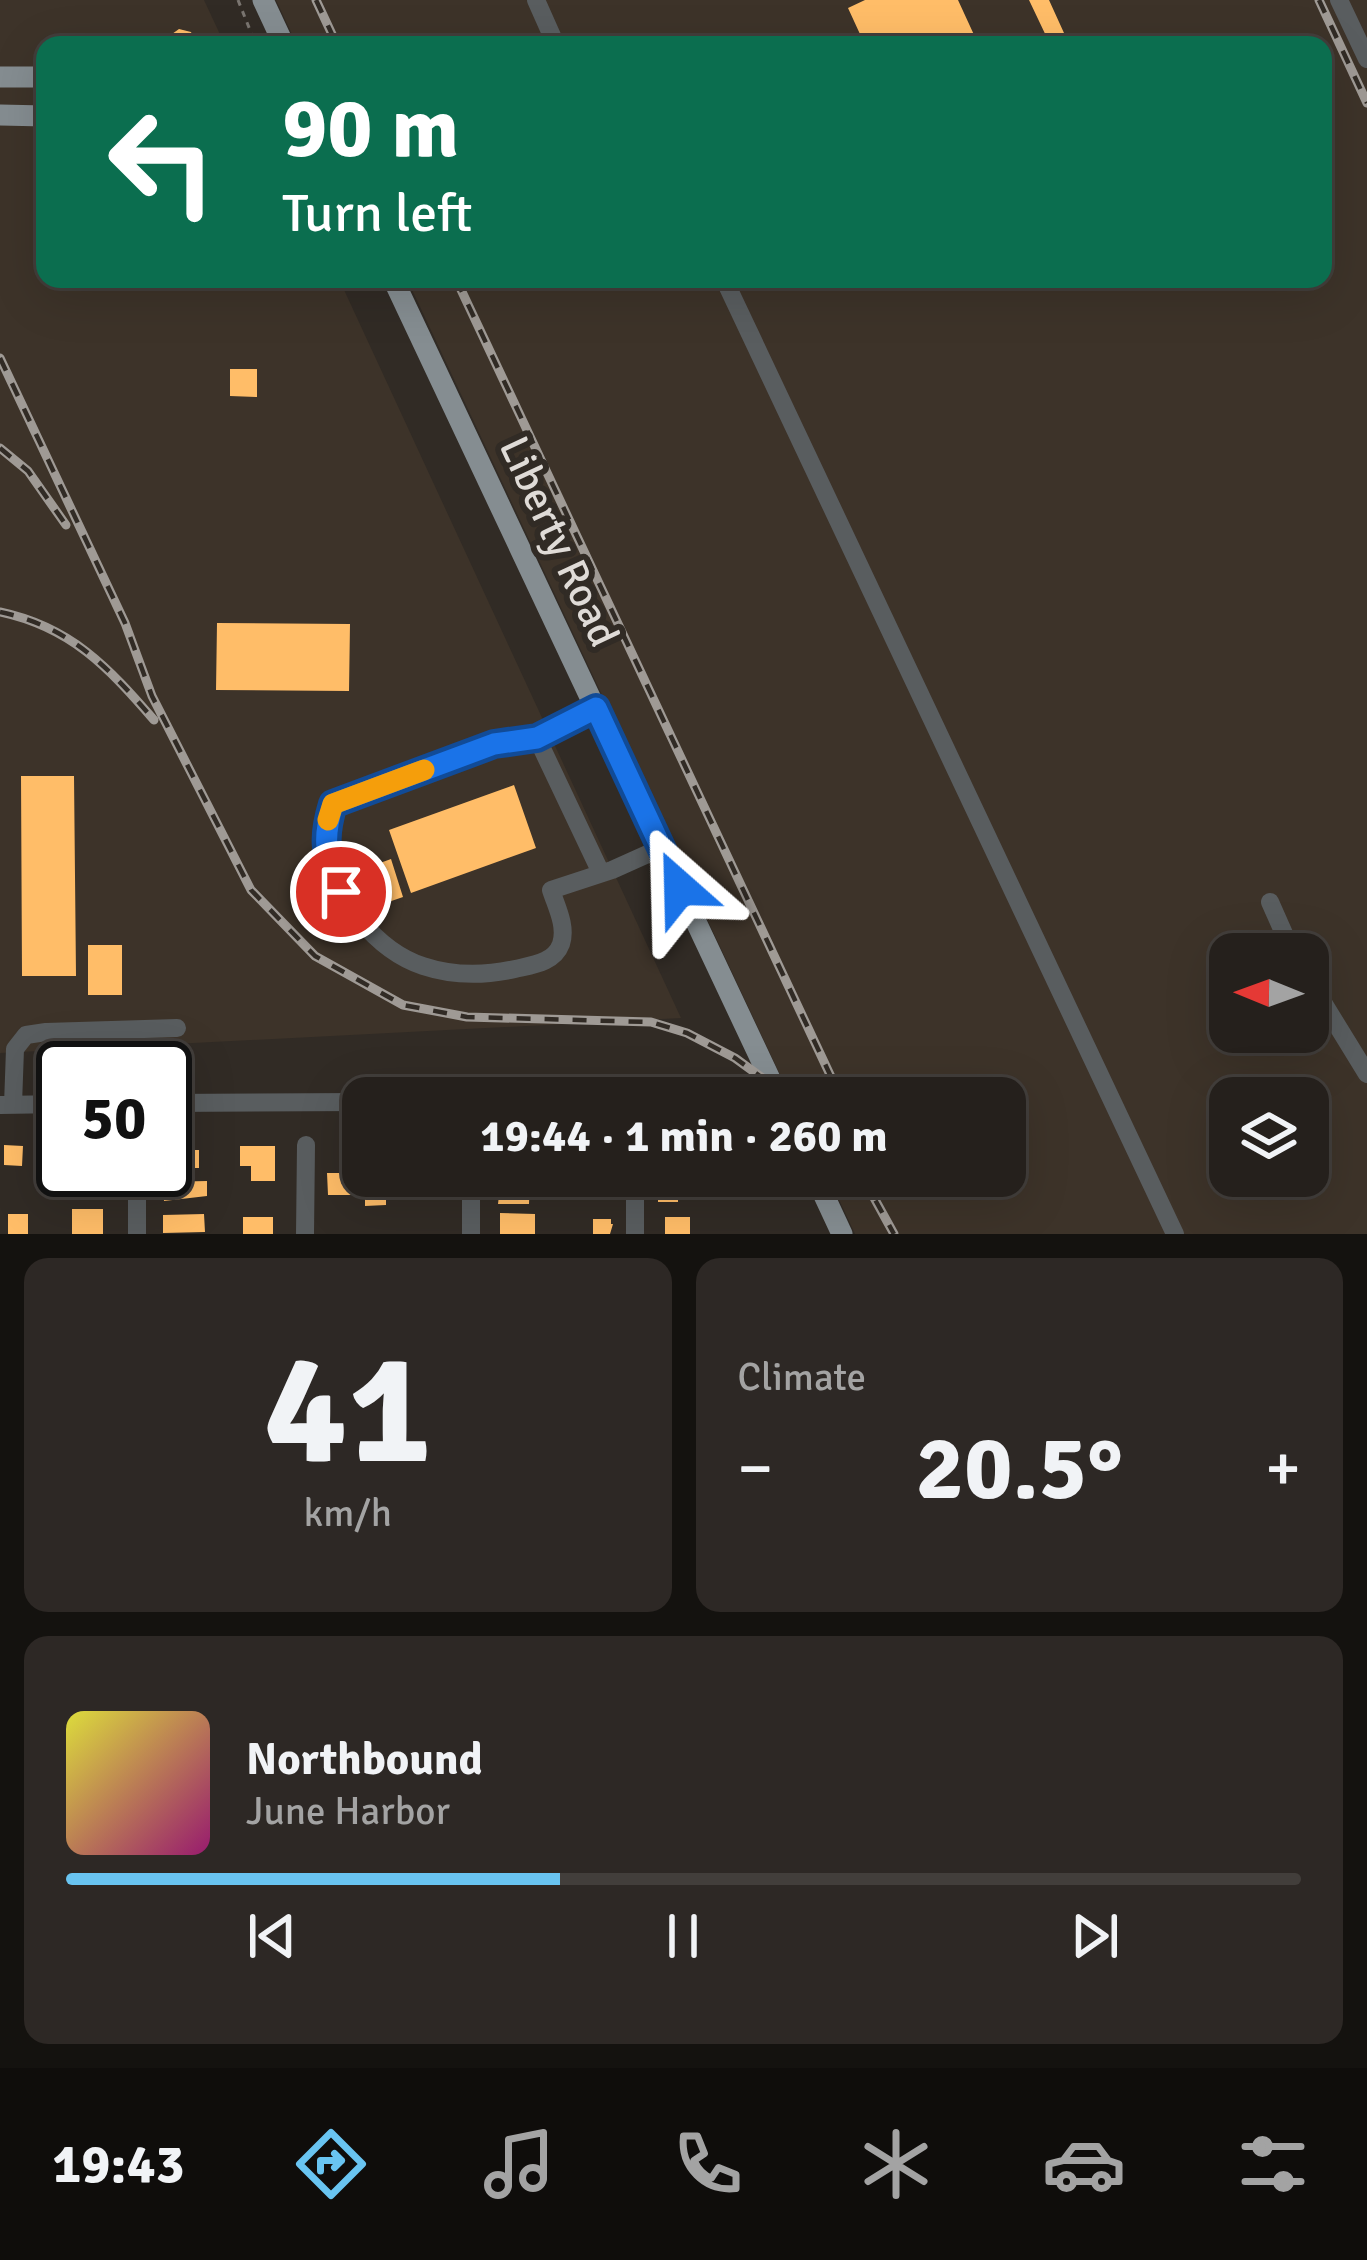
<!DOCTYPE html>
<meta charset="utf-8">
<style>
:root{--surface:#25201c;--page:#2d2825;--text:#f1f3f6;--muted:#a3a3a3;--line:#423e3b;--accent:#69c4f1}
body{margin:0;font-family:Signika,sans-serif;background:var(--page);color:var(--text);height:100vh;display:flex;flex-direction:column;font-size:45px;white-space:nowrap}
*{box-sizing:border-box;margin:0}
p{font-size:39px;color:var(--muted)}
.icon{flex:none;width:66px;height:66px;fill:none;stroke:currentColor;stroke-width:2;stroke-linecap:round;stroke-linejoin:round}
.map{position:relative;height:1234px;overflow:hidden}
.sheet{display:flex;flex-direction:column;gap:24px;padding:24px;background:#14120f;flex:1}
.sheet>*{flex:none}
.top-card{position:absolute;left:36px;top:36px;width:1296px;height:252px;border-radius:24px;box-shadow:0 12px 48px #0002,0 0 0 3px var(--line);background:#0b6e4f;color:#fff;overflow:hidden}
.needle{width:78px;rotate:271deg}
.tools{position:absolute;left:1209px;top:933px;display:grid;gap:24px}
.tools a{display:grid;place-items:center;width:120px;height:120px;border-radius:24px;background:var(--surface);box-shadow:0 12px 48px #0002,0 0 0 3px var(--line);font-size:60px}
.speed{position:absolute;left:36px;top:1041px;display:flex;gap:24px;font-size:60px;font-weight:700;text-align:center}
.speed>*{display:grid;place-content:center;width:156px;height:156px;border-radius:50%;background:var(--surface);box-shadow:0 12px 48px #0002,0 0 0 3px var(--line);line-height:1}
.speed .limit{border:6px solid #111;border-radius:18px;background:#fff;color:#111}
.pin{position:absolute;display:grid;place-items:center;width:102px;height:102px;color:#fff;margin:-51px;border:6px solid #fff;border-radius:50%;box-shadow:0 3px 12px #0007}
.me{position:absolute;width:132px;margin:-66px;rotate:335deg;stroke-linejoin:round;filter:drop-shadow(0 0 9px #0008)}
.turn{display:flex;align-items:center;gap:42px;height:252px;padding:0 48px;font-size:54px}
.turn .icon{width:156px;height:156px;stroke-width:2.5}
.turn b{display:block;font-size:84px;line-height:102px}
.big{font-size:90px;font-weight:700;line-height:1.1}
.sheet .widget{flex:1;display:flex;flex-direction:column;justify-content:center;gap:18px;min-width:0;padding:0 42px;border-radius:24px;background:var(--page)}
.sheet .dial{align-items:center;gap:0}
.dial b{font-size:156px;line-height:1}
.song{display:flex;align-items:center;gap:36px}
.cover{width:144px;height:144px;border-radius:18px;background:linear-gradient(135deg,hsl(60 70% 55%),hsl(320 70% 35%))}
.played{height:12px;border-radius:6px;background:linear-gradient(90deg,var(--accent) 40%,var(--line) 40%)}
.keys{display:flex;justify-content:space-around;direction:ltr}
.heat{display:flex;justify-content:space-between;align-items:center;font-size:66px;direction:ltr}
.sheet .tiles{flex:1;display:grid;gap:24px;grid-template-columns:1fr 1fr}
.widget:last-child{grid-column:span 2}
.trip{position:absolute;left:342px;top:1077px;width:684px;height:120px;border-radius:24px;background:var(--surface);box-shadow:0 12px 48px #0002,0 0 0 3px var(--line);font-weight:700;line-height:120px;text-align:center}
.menu{display:flex;height:192px;justify-content:space-around;align-items:center;background:#0f0d0b;color:var(--muted)}
.menu .icon{width:84px;height:84px}
.menu .active{color:var(--accent)}
.menu b{font-size:54px;color:var(--text)}
.map>svg:first-child{display:block}
.built{fill:#3d3329;fill-rule:evenodd}
.building{fill:#ffbd68}
.lines{fill:none;stroke-linecap:round;stroke-linejoin:round}
.path{stroke:#7a7570;stroke-width:3;stroke-dasharray:6 6;stroke-linecap:butt}
.minor{stroke:#595d5f;stroke-width:18}
.major{stroke:#858d91;stroke-width:21}
.rail-casing{stroke:#9f9a95;stroke-width:9}
.rail{stroke:#312b25;stroke-width:4.5;stroke-dasharray:14;stroke-linecap:butt}
.route-casing{stroke:#114b97;stroke-width:30}
.route{stroke:#1a73e8;stroke-width:21}
.slow{stroke:#f59e0b;stroke-width:21}
.labels{text-anchor:middle;stroke-width:12;stroke-linejoin:round;paint-order:stroke}
.street-label{font-size:42px;fill:#dfdbd7;stroke:#312b25}
</style>
<div class="map">
<svg width="1367" height="1234" viewBox="0 0 1367 1234">
<rect width="100%" height="100%" fill="#312b25"/>
<path class="built" d="M0,0h204l21,45h-180v234h294l342,739 -681,35z
M276,0h1091v1234h-512l-27,-58h177v-78h-214l-384,-819h916v-234h-1026zM1230,954h78v78h-78zM1230,1098h78v78h-78z"/>
<path class="building" d="M865,0h93l17,37 -18,8h-92l-17,-37z
M1029,0h20l15,33 -16,7z
M179,29l12,3 5,13h-27l3,-11z
M230,369h27v28l-27,-1z
M217,623l133,1 -1,67 -133,-1z
M21,776h53l2,200h-54z
M514,785l22,63 -125,45 -22,-63z
M391,859l12,38 -32,11 -13,-37z
M88,945h34v50h-34z
M342,1140l21,1v27h-24z
M4,1145l19,1 -1,20 -18,-1z
M240,1146h35v35h-24v-15h-11z
M170,1150h29v18h-29z
M327,1173h31v22h-30z
M506,1176h24l-1,28h-31l1,-9h8z
M658,1176h34v18h-14v8h-20z
M720,1176h33v9h-33z
M207,1181v15l-43,5 -1,-19z
M386,1188v17l-21,1v-17z
M72,1209h31v25h-31z
M500,1213l35,1v20h-35z
M8,1214h20v20h-20z
M204,1214l1,18 -42,1v-18z
M243,1217h30v17h-30z
M665,1217h25v17h-25z
M593,1219h18v5h2l-3,10h-17z"/>
<g class="lines">
<path class="path" d="M238,0l18,45"/>
<path class="minor" d="M536,0l20,45
M1339,0l28,59
M724,279l451,955
M596,708l-59,30 -43,6 -161,60c-4,14 -10,31 -8,45 8,48 52,102 98,117 30,10 60,10 92,3 17,-4 39,-6 46,-25 6,-18 -5,-38 -10,-54l61,-20 49,-22
M537,738l64,135
M1270,902l23,52
M1308,978l59,96
M755,1098l22,-3
M165,1103l198,-1
M0,1105l63,-1
M13,1105l2,-56 11,-14 20,-3 131,-4
M137,1170v64
M635,1176v58
M305,1234l1,-89
M471,1234v-58"/>
<path class="major" d="M263,0l21,45
M0,77h45
M0,115l45,1
M393,279l386,819
M815,1176l27,58"/>
<defs>
<path id="rail" d="M316,0l21,45
M1319,0l48,103
M456,279l385,819
M0,358l125,265 27,73 99,194 64,66 88,49 64,12 184,5 36,11 48,25 55,40
M0,448l28,23 38,54
M0,612c71,15 108,55 154,108
M862,1176l32,58"/>
</defs>
<use href="#rail" class="rail-casing"/>
<use href="#rail" class="rail"/>
</g>
<g class="lines">
<defs>
<path id="route" d="M341,892c-14,-38 -20,-48 -8,-88l161,-60 43,-6 59,-30 84,180"/>
</defs>
<use href="#route" class="route-casing"/>
<use href="#route" class="route"/>
<path class="slow" d="M328,820l5,-16 91,-34"/>
</g>
<g class="labels">
<g class="street-label">
<text transform="translate(560 541) rotate(65)" y="15">Liberty Road</text>
</g>
</g>
</svg>
<div class="tools">
<a><svg class="needle" viewBox="-14 -14 28 28"><path d="M0-13l5 13h-10z" fill="#e53935"/><path d="M0 13l5-13h-10z" fill="#a3a3a3"/></svg></a>
<a><svg class="icon" aria-label="layers" viewBox="0 0 24 24"><path d="M12 4l9 5-9 5-9-5zM3 14l9 5 9-5"/></svg></a>
</div>
<div class="speed"><div class="limit">50</div></div>
<div class="pin" style="left:341px;top:892px;background:#d93025"><svg class="icon" aria-label="arrive" viewBox="0 0 24 24"><path d="M6 21V4h12l-3 4 3 4H6"/></svg></div>
<svg class="me" style="left:680px;top:888px" viewBox="-20 -20 40 40"><path d="M0-17L14 15 0 8-14 15z" fill="#1a73e8" stroke="#fff" stroke-width="4"/></svg>
<div class="trip">19:44 · 1 min · 260 m</div>
<div class="top-card">
<div class="turn"><svg class="icon" aria-label="left" viewBox="0 0 24 24"><path d="M17 20v-9H6M10 6l-5 5 5 5"/></svg><div><b>90 m</b>Turn left</div></div>
</div>
</div>
<section class="sheet">
<div class="tiles">
<div class="widget dial"><b>41</b><p>km/h</p></div>
<div class="widget"><p>Climate</p>
<div class="heat"><a>−</a><b class="big">20.5°</b><a>+</a></div>
</div>
<div class="widget">
<div class="song"><i class="cover"></i><div><b>Northbound</b><p>June Harbor</p></div></div>
<div class="played"></div>
<div class="keys"><svg class="icon" aria-label="previous" viewBox="0 0 24 24"><path d="M18 5L8 12l10 7zM5 5v14"/></svg><svg class="icon" aria-label="pause" viewBox="0 0 24 24"><path d="M8 5v14M16 5v14"/></svg><svg class="icon" aria-label="next" viewBox="0 0 24 24"><path d="M6 5l10 7-10 7zM19 5v14"/></svg></div>
</div>
</div>
</section>
<nav class="menu">
<b>19:43</b>
<svg class="icon active" aria-label="directions" viewBox="0 0 24 24"><path d="M12 3l9 9-9 9-9-9zM9 14v-3h6M13 9l2 2-2 2"/></svg>
<svg class="icon" aria-label="music" viewBox="0 0 24 24"><path d="M9 18V5l10-2v13"/><circle cx="6" cy="18" r="3"/><circle cx="16" cy="16" r="3"/></svg>
<svg class="icon" aria-label="phone" viewBox="0 0 24 24"><path d="M5 4h4l2 5-3 2q2 4 5 5l2-3 5 2v4C11 20 4 13 5 4z"/></svg>
<svg class="icon" aria-label="climate" viewBox="0 0 24 24"><path d="M12 3v18M4 7l16 10M4 17L20 7"/></svg>
<svg class="icon" aria-label="car" viewBox="0 0 24 24"><path d="M5 17H2v-5l4-1 3-4h7l3 4 3 1v5h-3M9 17h6M6 11h13"/><circle cx="7" cy="17" r="2"/><circle cx="17" cy="17" r="2"/></svg>
<svg class="icon" aria-label="filters" viewBox="0 0 24 24"><path d="M4 7h16M4 17h16"/><circle cx="9" cy="7" r="2"/><circle cx="15" cy="17" r="2"/></svg>
</nav>
